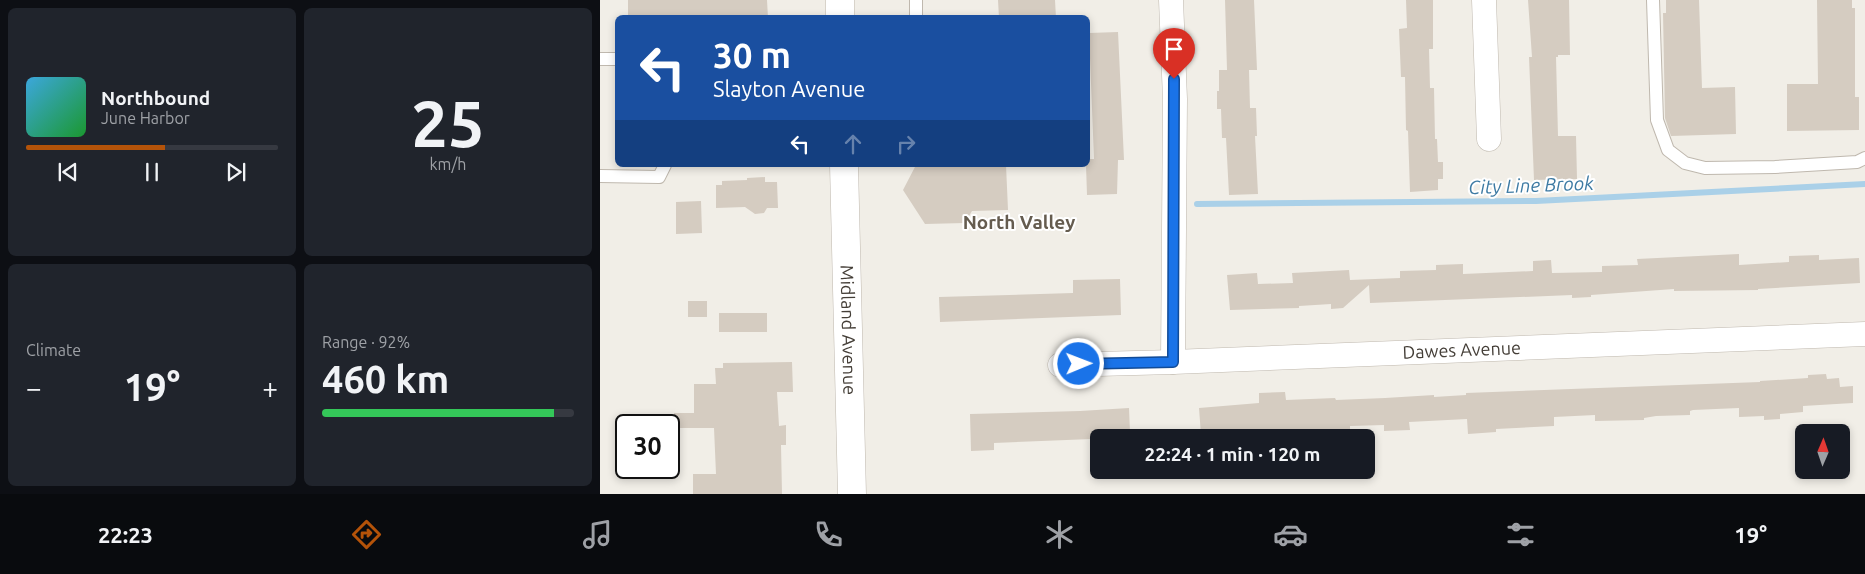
<!DOCTYPE html>
<meta charset="utf-8">
<style>
:root{--surface:#171b24;--page:#20242c;--text:#f1f3f6;--muted:#9ea1a6;--line:#363941;--accent:#b45309}
body{margin:0;font-family:Ubuntu,sans-serif;background:var(--page);color:var(--text);height:100vh;display:flex;flex-direction:column;font-size:19px;white-space:nowrap}
*{box-sizing:border-box;margin:0}
p{font-size:16px;color:var(--muted)}
.icon{flex:none;width:28px;height:28px;fill:none;stroke:currentColor;stroke-width:2;stroke-linecap:round;stroke-linejoin:round}
.map{position:relative;flex:1;overflow:hidden}
.panel{display:flex;flex-direction:column;gap:8px;padding:8px;background:#0d0f14;width:600px}
.panel>*{flex:none}
.hud{position:absolute;left:15px;top:15px;width:475px;height:152px;border-radius:8px;box-shadow:0 2px 8px #0003;background:#1a4fa0;color:#fff;overflow:hidden}
.needle{width:32px;rotate:2deg}
.controls{position:absolute;left:1195px;top:424px;display:grid;gap:10px}
.controls a{display:grid;place-items:center;width:55px;height:55px;border-radius:8px;background:var(--surface);box-shadow:0 2px 8px #0003;font-size:25px}
.speed{position:absolute;left:15px;top:414px;display:flex;gap:10px;font-size:25px;font-weight:700;text-align:center}
.speed>*{display:grid;place-content:center;width:65px;height:65px;border-radius:50%;background:var(--surface);box-shadow:0 2px 8px #0003;line-height:1}
.speed .limit{border:2px solid #111;border-radius:8px;background:#fff;color:#111}
.pin{position:absolute;display:grid;place-items:center;width:42px;height:42px;color:#fff;margin:-51px -21px;border-radius:50% 50% 50% 0;rotate:-45deg;box-shadow:0 0 5px #0007}
.pin .icon{rotate:45deg}
.me{position:absolute;width:55px;margin:-28px;rotate:89deg;stroke-linejoin:round;filter:drop-shadow(0 0 4px #0008)}
.turn{display:flex;align-items:center;gap:18px;height:105px;padding:0 15px;font-size:22px}
.turn .icon{width:65px;height:65px;stroke-width:2.5}
.turn b{display:block;font-size:35px;line-height:42px}
.lanes{display:flex;align-items:center;height:48px;padding:0 15px;background:#0003;justify-content:center;gap:25px;direction:ltr}
.lanes .off{opacity:.35}
.big{font-size:38px;font-weight:600;line-height:1.1}
.panel .widget{flex:1;display:flex;flex-direction:column;justify-content:center;gap:8px;min-width:0;padding:0 18px;border-radius:8px;background:var(--page)}
.panel .dial{align-items:center;gap:0}
.dial b{font-size:65px;line-height:1}
.song{display:flex;align-items:center;gap:15px}
.cover{width:60px;height:60px;border-radius:8px;background:linear-gradient(135deg,hsl(200 70% 55%),hsl(130 70% 35%))}
.played{height:5px;border-radius:2px;background:linear-gradient(90deg,var(--accent) 55%,var(--line) 55%)}
.keys{display:flex;justify-content:space-around;direction:ltr}
.heat{display:flex;justify-content:space-between;align-items:center;font-size:28px;direction:ltr}
.charge{height:8px;border-radius:4px;background:linear-gradient(90deg,#34c759 92%,var(--line) 0)}
.panel .tiles{flex:1;display:grid;gap:8px;grid-template-columns:repeat(2,1fr)}
.trip{position:absolute;left:490px;top:429px;width:285px;height:50px;border-radius:8px;background:var(--surface);box-shadow:0 2px 8px #0003;font-weight:600;line-height:50px;text-align:center}
.tabs{display:flex;height:80px;justify-content:space-around;align-items:center;background:#090b0e;color:var(--muted)}
.tabs .icon{width:35px;height:35px}
.tabs .active{color:var(--accent)}
.tabs b{font-size:22px;color:var(--text)}
main{display:flex;flex:1;min-height:0}
.map>svg:first-child{display:block}
.lines{fill:none;stroke-linecap:round;stroke-linejoin:round}
.stream{stroke:#aad0e8;stroke-width:6}
.building{fill:#d5ccc1}
.service-casing{stroke:#bfb8ae;stroke-width:14}
.minor-casing{stroke:#bfb8ae;stroke-width:25}
.tertiary-casing{stroke:#bfb8ae;stroke-width:29}
.service{stroke:#fff;stroke-width:12}
.minor{stroke:#fff;stroke-width:24}
.tertiary{stroke:#fff;stroke-width:28}
.route-casing{stroke:#114b97;stroke-width:12}
.route{stroke:#1a73e8;stroke-width:9}
.labels{text-anchor:middle;stroke-width:4;stroke-linejoin:round;paint-order:stroke}
.street-label{font-size:18px;fill:#443e37;stroke:#fff}
.water-label{font-size:19px;font-style:italic;fill:#3d7aa3;stroke:#fff}
.neighbourhood-label{font-size:19px;font-weight:bold;fill:#655c4f;stroke:#fff}
</style>
<main>
<section class="panel">
<div class="tiles">
<div class="widget">
<div class="song"><i class="cover"></i><div><b>Northbound</b><p>June Harbor</p></div></div>
<div class="played"></div>
<div class="keys"><svg class="icon" aria-label="previous" viewBox="0 0 24 24"><path d="M18 5L8 12l10 7zM5 5v14"/></svg><svg class="icon" aria-label="pause" viewBox="0 0 24 24"><path d="M8 5v14M16 5v14"/></svg><svg class="icon" aria-label="next" viewBox="0 0 24 24"><path d="M6 5l10 7-10 7zM19 5v14"/></svg></div>
</div>
<div class="widget dial"><b>25</b><p>km/h</p></div>
<div class="widget"><p>Climate</p>
<div class="heat"><a>−</a><b class="big">19°</b><a>+</a></div>
</div>
<div class="widget"><p>Range · 92%</p><b class="big">460 km</b><div class="charge"></div></div>
</div>
</section>
<div class="map">
<svg width="1265" height="494" viewBox="0 0 1265 494">
<rect width="100%" height="100%" fill="#f1eee7"/>
<g class="lines">
<path class="stream" d="M597,204l339,-3 329,-17"/>
</g>
<path class="building" d="M28,0h139l1,18h-140z
M398,0h57l1,18h-57z
M625,0h29l3,70h-8l1,38h6l1,28h-2l3,58 -29,1 -3,-57h-4l-1,-29h-4v-18h2v-21h8z
M806,0h27v49h-4l1,39h4l1,51h2l1,23h5v17h-5v11l-28,2 -2,-61 -2,-1 -1,-53h-4l-2,-48 8,-1z
M928,0h41l1,55h-12v2h-2l2,79h18l1,43 -43,1 -5,-123h3z
M1066,0h33l3,88 33,-1 1,47 -65,2 -6,-18 -2,-105h3z
M1217,0h35v8h3v89h4v33l-72,1v-47h31z
M518,32l6,128h-6l-1,34 -30,1 -1,-30h2v-6h6l-5,-126z
M316,165h90l2,45 -36,1 -7,12 -40,1 -22,-34z
M165,177v5h12l1,26h-11l-3,5 -9,1 -10,-7 -29,1v-23h6v-4l25,-1v-2z
M101,201l1,32 -26,1v-32z
M1139,254v11l50,-3v-6l30,-1v5l40,-2 1,25 -102,6v1l-84,1v-2l-83,6v2l-19,1v-3l-202,8 -1,-18 -26,23 -12,1v-5l-32,2v2l-69,2 -3,-35 30,-2 1,11 35,-1 -1,-10 57,-3 1,10 50,-2v-7l36,-1v-5l27,-1v10l70,-3v-10l18,-1 1,13 50,-1v-6l36,-1 -1,-6z
M520,279l1,36 -181,7 -1,-25 134,-4v-13z
M88,301h19v16h-19z
M119,313h48v19h-48z
M192,362l1,30h-16l2,34 7,-1v20h-5l1,49h-89v-20h23l-2,-46h-40v-15h20v-29h22l-1,-16h8v-5z
M1226,374l1,5 12,-1 1,9 13,-1v17l-50,3v6l-23,2v5l-16,1v-4l-25,1v-9l-46,2 -3,1v4l-34,1 -12,2v2l-49,1v-6l-41,2v9l-58,3v3l-28,2 -1,-15 -58,3 1,8 -26,1v-6l-34,1v8l-73,4h-15v-5l-61,2 -2,-27 60,-5v-10l26,-1 1,8 49,-2 1,2 49,-2 49,-3v2l32,-2v-2l294,-11v-1l48,-3v-3z
M529,408l1,24 -13,1v5l-123,5v7l-23,1 -1,-37 110,-3z"/>
<g class="lines">
<defs>
<path id="service" d="M316,0v18
M1053,0l4,120 11,30 17,13 20,5 70,-1 82,-5 8,-4
M0,59h18
M0,176l59,1 6,-12"/>
<g id="minor">
<path d="M571,0l4,99 -2,263"/>
<path d="M884,0l5,139"/>
<path id="s1" d="M460,365l113,-3 692,-28"/>
</g>
<g id="tertiary">
<path d="M240,0v18"/>
<path id="s2" d="M244,165l8,329"/>
</g>
</defs>
<use href="#service" class="service-casing"/>
<use href="#minor" class="minor-casing"/>
<use href="#tertiary" class="tertiary-casing"/>
<use href="#service" class="service"/>
<use href="#minor" class="minor"/>
<use href="#tertiary" class="tertiary"/>
</g>
<g class="lines">
<defs>
<path id="route" d="M479,364l94,-2 1,-283"/>
</defs>
<use href="#route" class="route-casing"/>
<use href="#route" class="route"/>
</g>
<g class="labels">
<g class="street-label">
<text dy="6" stroke="none"><textPath href="#s2" startOffset="165">Midland Avenue</textPath></text>
<text dy="6" stroke="none"><textPath href="#s1" startOffset="402">Dawes Avenue</textPath></text>
</g>
<g class="water-label">
<text transform="translate(931 185) rotate(-2)" y="7">City Line Brook</text>
</g>
<g class="neighbourhood-label">
<text x="419" y="229">North Valley</text>
</g>
</g>
</svg>
<div class="controls">
<a><svg class="needle" viewBox="-14 -14 28 28"><path d="M0-13l5 13h-10z" fill="#e53935"/><path d="M0 13l5-13h-10z" fill="#9ea1a6"/></svg></a>
</div>
<div class="speed"><div class="limit">30</div></div>
<div class="pin" style="left:574px;top:79px;background:#d93025"><svg class="icon" aria-label="arrive" viewBox="0 0 24 24"><path d="M6 21V4h12l-3 4 3 4H6"/></svg></div>
<svg class="me" style="left:479px;top:364px" viewBox="-20 -20 40 40"><circle r="17" fill="#1a73e8" stroke="#fff" stroke-width="3"/><path d="M0-11L8 9 0 5-8 9z" fill="#fff"/></svg>
<div class="trip">22:24 · 1 min · 120 m</div>
<div class="hud">
<div class="turn"><svg class="icon" aria-label="left" viewBox="0 0 24 24"><path d="M17 20v-9H6M10 6l-5 5 5 5"/></svg><div><b>30 m</b>Slayton Avenue</div></div>
<div class="lanes"><svg class="icon" aria-label="left" viewBox="0 0 24 24"><path d="M17 20v-9H6M10 6l-5 5 5 5"/></svg><svg class="icon off" aria-label="ahead" viewBox="0 0 24 24"><path d="M12 20V5M6 11l6-6 6 6"/></svg><svg class="icon off" aria-label="right" viewBox="0 0 24 24"><path d="M7 20v-9h11M14 6l5 5-5 5"/></svg></div>
</div>
</div>
</main>
<nav class="tabs">
<b>22:23</b>
<svg class="icon active" aria-label="directions" viewBox="0 0 24 24"><path d="M12 3l9 9-9 9-9-9zM9 14v-3h6M13 9l2 2-2 2"/></svg>
<svg class="icon" aria-label="music" viewBox="0 0 24 24"><path d="M9 18V5l10-2v13"/><circle cx="6" cy="18" r="3"/><circle cx="16" cy="16" r="3"/></svg>
<svg class="icon" aria-label="phone" viewBox="0 0 24 24"><path d="M5 4h4l2 5-3 2q2 4 5 5l2-3 5 2v4C11 20 4 13 5 4z"/></svg>
<svg class="icon" aria-label="climate" viewBox="0 0 24 24"><path d="M12 3v18M4 7l16 10M4 17L20 7"/></svg>
<svg class="icon" aria-label="car" viewBox="0 0 24 24"><path d="M5 17H2v-5l4-1 3-4h7l3 4 3 1v5h-3M9 17h6M6 11h13"/><circle cx="7" cy="17" r="2"/><circle cx="17" cy="17" r="2"/></svg>
<svg class="icon" aria-label="filters" viewBox="0 0 24 24"><path d="M4 7h16M4 17h16"/><circle cx="9" cy="7" r="2"/><circle cx="15" cy="17" r="2"/></svg>
<b>19°</b>
</nav>
